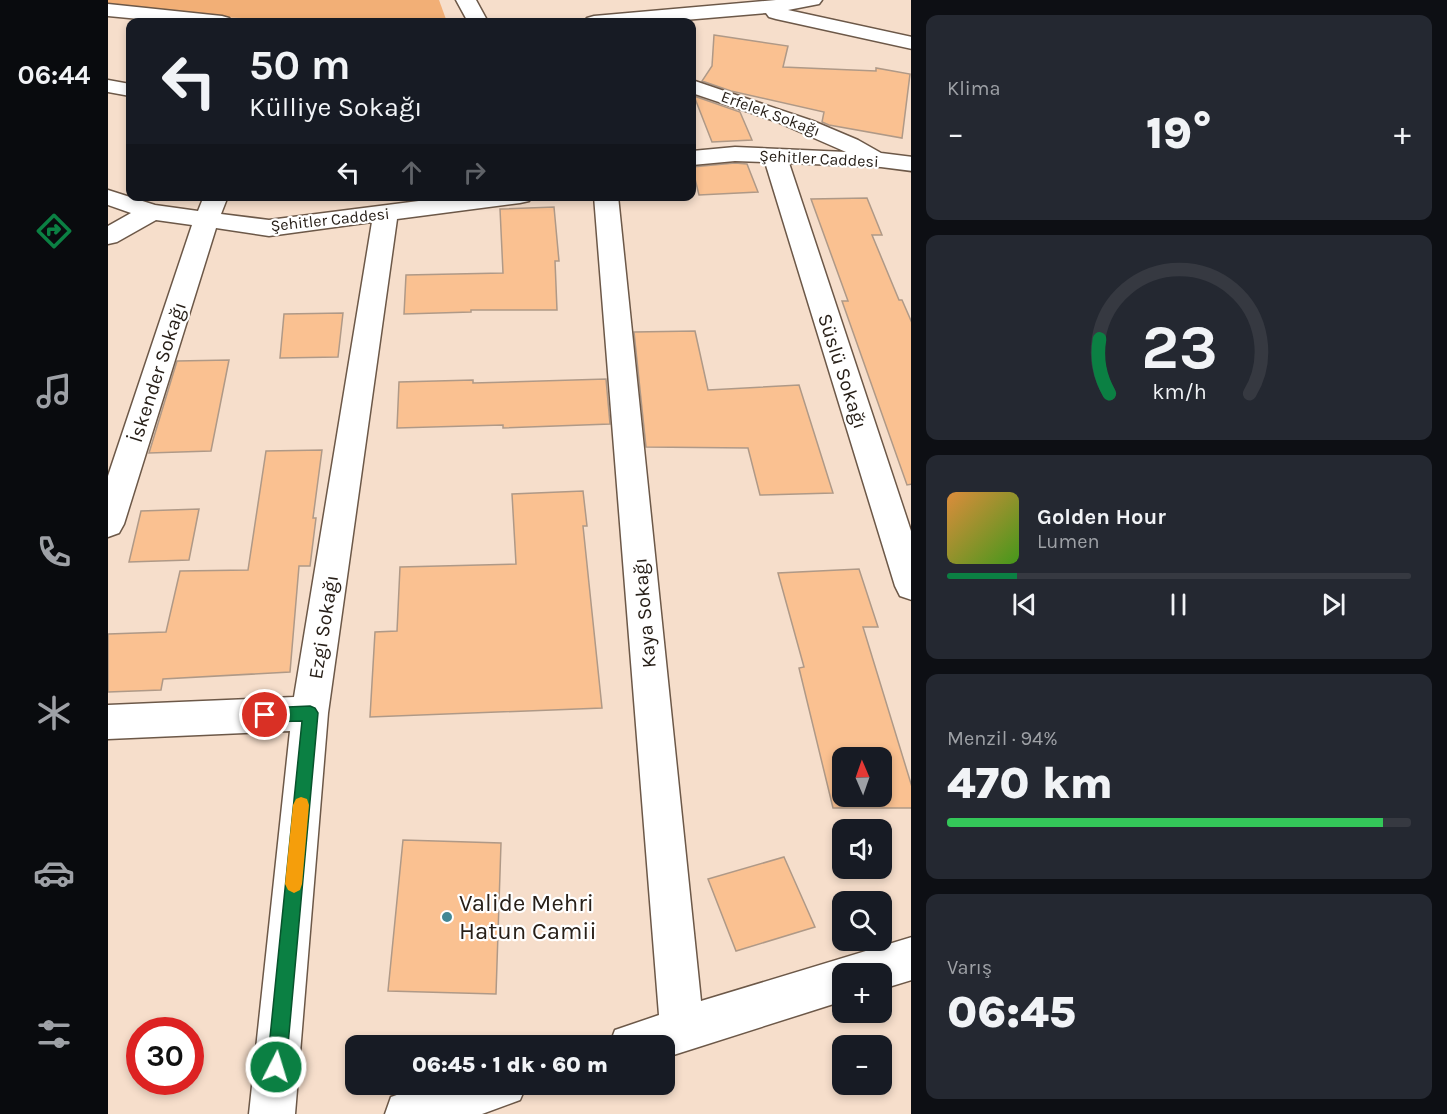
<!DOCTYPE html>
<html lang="tr">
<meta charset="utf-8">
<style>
:root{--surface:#171b24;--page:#242831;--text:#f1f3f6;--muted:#9ea1a6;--line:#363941;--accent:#0b8043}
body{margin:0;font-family:Karla,sans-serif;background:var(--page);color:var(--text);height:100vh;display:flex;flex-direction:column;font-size:22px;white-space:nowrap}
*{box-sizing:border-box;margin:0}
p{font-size:20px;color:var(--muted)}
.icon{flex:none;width:33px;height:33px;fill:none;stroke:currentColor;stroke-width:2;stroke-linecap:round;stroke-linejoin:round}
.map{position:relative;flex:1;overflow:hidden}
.drawer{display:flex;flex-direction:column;gap:15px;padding:15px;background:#0d0f14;width:536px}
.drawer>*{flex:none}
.banner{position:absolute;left:18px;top:18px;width:570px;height:183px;border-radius:12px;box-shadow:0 3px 9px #0003;background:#171b24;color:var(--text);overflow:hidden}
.needle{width:39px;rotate:358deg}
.tools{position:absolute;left:724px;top:747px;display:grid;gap:12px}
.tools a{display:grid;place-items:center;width:60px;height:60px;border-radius:12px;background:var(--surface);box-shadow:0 3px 9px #0003;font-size:30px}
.speed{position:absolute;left:18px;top:1017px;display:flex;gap:12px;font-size:30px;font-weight:700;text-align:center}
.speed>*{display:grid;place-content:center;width:78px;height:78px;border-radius:50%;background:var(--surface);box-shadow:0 3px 9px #0003;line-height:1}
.speed .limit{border:9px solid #d22;background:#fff;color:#111}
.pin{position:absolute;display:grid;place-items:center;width:51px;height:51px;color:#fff;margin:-26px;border:3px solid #fff;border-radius:50%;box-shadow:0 2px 6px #0007}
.me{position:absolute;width:66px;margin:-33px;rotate:5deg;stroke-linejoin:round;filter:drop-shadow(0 0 4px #0008)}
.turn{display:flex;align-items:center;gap:21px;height:126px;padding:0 24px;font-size:27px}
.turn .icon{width:78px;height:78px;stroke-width:2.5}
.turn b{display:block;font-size:42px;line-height:51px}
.lanes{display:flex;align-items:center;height:57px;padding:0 24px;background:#0003;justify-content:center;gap:30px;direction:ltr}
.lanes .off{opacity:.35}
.big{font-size:45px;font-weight:800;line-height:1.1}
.drawer .card{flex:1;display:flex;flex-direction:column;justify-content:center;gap:9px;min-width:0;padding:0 21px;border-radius:12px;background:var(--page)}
.drawer .dial{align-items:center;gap:0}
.dial svg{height:156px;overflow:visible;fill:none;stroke:var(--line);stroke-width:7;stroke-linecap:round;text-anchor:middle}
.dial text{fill:var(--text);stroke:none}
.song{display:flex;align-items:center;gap:18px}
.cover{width:72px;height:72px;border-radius:9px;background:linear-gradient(135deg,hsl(30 70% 55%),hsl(100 70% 35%))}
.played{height:6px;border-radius:3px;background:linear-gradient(90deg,var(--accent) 15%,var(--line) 15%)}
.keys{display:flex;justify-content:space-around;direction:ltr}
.heat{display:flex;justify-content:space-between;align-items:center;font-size:33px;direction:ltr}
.charge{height:9px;border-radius:4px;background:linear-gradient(90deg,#34c759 94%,var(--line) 0)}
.trip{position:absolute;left:237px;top:1035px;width:330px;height:60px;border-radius:12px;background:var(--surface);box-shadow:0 3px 9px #0003;font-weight:800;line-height:60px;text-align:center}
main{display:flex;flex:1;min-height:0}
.tab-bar{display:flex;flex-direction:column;width:108px;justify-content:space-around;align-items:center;background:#090b0e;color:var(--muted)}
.tab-bar .icon{width:42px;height:42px}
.tab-bar .active{color:var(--accent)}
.tab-bar b{font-size:27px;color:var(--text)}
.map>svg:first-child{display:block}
.green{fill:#f2af76}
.building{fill:#fac191;stroke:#af9987;stroke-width:1.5;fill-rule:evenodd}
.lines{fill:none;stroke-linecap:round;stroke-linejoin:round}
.street-casing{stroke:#6c5848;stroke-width:3}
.street{fill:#fff;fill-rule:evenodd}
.route{fill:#0b8043;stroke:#07532c;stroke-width:1.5}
.slow{fill:#f59e0b}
.poi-dot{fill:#428794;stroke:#fff;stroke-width:2}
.labels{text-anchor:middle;stroke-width:4.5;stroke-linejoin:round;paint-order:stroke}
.far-street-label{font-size:16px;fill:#282019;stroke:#fff}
.street-label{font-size:20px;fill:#282019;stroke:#fff}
.near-poi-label{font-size:24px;fill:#282019;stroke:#fff;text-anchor:start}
</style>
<main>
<nav class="tab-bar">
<b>06:44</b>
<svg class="icon active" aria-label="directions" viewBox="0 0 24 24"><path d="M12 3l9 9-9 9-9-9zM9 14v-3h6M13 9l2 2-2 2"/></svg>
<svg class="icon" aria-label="music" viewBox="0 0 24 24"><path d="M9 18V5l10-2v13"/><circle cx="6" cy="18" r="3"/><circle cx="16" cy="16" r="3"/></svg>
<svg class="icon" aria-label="phone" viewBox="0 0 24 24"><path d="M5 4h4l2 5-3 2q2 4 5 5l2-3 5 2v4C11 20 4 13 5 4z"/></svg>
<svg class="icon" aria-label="climate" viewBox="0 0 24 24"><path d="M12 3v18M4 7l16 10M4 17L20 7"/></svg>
<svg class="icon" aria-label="car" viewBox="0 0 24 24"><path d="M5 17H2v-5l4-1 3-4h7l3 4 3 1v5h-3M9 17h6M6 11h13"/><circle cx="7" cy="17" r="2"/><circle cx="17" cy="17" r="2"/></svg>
<svg class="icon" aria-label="filters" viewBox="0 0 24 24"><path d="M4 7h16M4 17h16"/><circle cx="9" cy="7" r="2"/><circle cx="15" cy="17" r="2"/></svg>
</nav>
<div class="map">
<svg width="804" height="1114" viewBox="0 0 804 1114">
<rect width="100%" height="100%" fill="#f6decb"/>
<path class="green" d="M0,0h331l8,22h-84l-150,-5 -105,-13z"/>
<path class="building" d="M606,35l74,11 -5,21 93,4v-3l34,6 -8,64 -73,-13 -7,-3 2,-10 -93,-21 -29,-10 10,-15z
M586,96l46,16 12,28 -40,2z
M627,163l12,1 11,28 -59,3 -7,-28z
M759,198l15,37h-10l27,65h3l10,23v161l-5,1 -65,-184h6l-37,-102z
M446,207l5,54h-4l2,49h-86v2l-67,2 2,-39 97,-2 -3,-64z
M235,313l-5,44 -58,1 4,-44z
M587,331l13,59 91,-5 34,108 -73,2 -12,-47 -102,-1 -12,-115z
M121,360l-18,91 -62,2 28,-92z
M498,379l4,45 -107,4v-3l-106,3 2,-46 74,-2v3z
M214,450l-9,68h3l-6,48h-11l-9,106 -127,7 -2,11 -53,2v-58l58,-2 14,-61 68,-1 18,-119z
M475,491l4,35h-4l19,182 -232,9 5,-85 22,-1 3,-64 116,-3 -4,-70z
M91,509l-10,51 -60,2 12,-51z
M751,569l19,58h-15l49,160v21h-79l-34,-140 5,-1 -26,-94zM735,758h39v38h-39z
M295,840l98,3 -5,151 -108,-3z
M676,857l31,70 -79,24 -28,-72z"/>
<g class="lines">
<defs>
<path id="street" d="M348,0h20l12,22h-20z
M668,0h46l-3,4 -31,6 124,27v12l-136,-30 -7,-2 -3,-4 -105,9h-77l3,-4 7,-2z
M0,4l114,12 7,2 3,4h-61l-63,-6z
M0,80l22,4v12l-22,-4z
M584,80l121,41 45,19 23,13 31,4v14l-31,-4 -92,-4 123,371v66l-12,-4 -5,-10 -130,-424 -30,-1 -43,4v-14l43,-4 111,5 -71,-31 -83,-28z
M0,190l47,15 43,6 6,-15h24l-7,18 48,6 189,-24h74l-3,5 -9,2 -123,16 -69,494 -33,401h-46l41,-383 -182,8v-34l186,-8 78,-475 -103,14 -53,-8 -92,296 -5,9 -11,4v-61l84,-251 -36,-5 -39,22 -9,2v-18l23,-13 -23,-8z
M486,196h24l83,805 211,-64v43l-30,9v-15h-39v27l-179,57v-12h-55l6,-16 44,-15z
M320,1084h99l-7,16 -38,14h-97l6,-17z"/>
</defs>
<use href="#street" class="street-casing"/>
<use href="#street" class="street"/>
</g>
<path class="route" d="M202,706l5,2 3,5 -32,354 -3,6 -7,3 -7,-3 -2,-6 35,-346 -37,1 -5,-2 -2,-5 2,-5 5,-2z"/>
<path class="slow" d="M193,797l6,2 2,6 -7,79 -2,6 -6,3 -6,-3 -3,-6 8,-79 3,-6z"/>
<circle class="poi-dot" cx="339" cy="917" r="6"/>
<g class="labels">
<g class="far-street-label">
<text transform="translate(663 113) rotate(20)" y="6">Erfelek Sokağı</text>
<text transform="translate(711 158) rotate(3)" y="6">Şehitler Caddesi</text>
<text transform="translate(222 219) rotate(-6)" y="6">Şehitler Caddesi</text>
</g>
<g class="street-label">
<text transform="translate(735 371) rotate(72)" y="7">Süslü Sokağı</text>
<text transform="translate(49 372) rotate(-72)" y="7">İskender Sokağı</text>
<text transform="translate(536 613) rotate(-95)" y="7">Kaya Sokağı</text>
<text transform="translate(215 627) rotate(-81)" y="7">Ezgi Sokağı</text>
</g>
<g class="near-poi-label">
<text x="351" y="911">Valide Mehri<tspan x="351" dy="28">Hatun Camii</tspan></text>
</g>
</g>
</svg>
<div class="tools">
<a><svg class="needle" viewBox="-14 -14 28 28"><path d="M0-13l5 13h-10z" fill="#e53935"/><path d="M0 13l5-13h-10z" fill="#9ea1a6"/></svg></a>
<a><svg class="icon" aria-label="sound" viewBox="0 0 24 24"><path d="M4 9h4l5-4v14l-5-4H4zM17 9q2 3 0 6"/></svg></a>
<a><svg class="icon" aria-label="search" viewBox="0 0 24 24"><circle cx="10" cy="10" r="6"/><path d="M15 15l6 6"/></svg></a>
<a>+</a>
<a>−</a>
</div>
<div class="speed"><div class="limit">30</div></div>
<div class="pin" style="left:157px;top:715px;background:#d93025"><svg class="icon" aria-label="arrive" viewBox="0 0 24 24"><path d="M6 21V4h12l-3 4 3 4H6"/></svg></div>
<svg class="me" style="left:168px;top:1067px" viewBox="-20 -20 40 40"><circle r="17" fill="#0b8043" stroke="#fff" stroke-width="3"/><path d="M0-11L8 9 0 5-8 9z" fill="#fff"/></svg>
<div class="trip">06:45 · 1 dk · 60 m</div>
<div class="banner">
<div class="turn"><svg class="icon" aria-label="left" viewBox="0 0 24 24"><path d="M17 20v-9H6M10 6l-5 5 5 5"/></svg><div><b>50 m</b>Külliye Sokağı</div></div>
<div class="lanes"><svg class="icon" aria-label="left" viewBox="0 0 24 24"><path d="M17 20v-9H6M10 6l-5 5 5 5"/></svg><svg class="icon off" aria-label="ahead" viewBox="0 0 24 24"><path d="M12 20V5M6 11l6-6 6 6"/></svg><svg class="icon off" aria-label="right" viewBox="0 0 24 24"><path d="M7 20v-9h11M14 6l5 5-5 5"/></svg></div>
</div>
</div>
<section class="drawer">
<div class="card"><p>Klima</p>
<div class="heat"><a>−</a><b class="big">19°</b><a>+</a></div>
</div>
<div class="card dial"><svg viewBox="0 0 100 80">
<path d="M14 69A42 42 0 1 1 86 69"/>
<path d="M14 69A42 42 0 0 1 9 41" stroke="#0b8043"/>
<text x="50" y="56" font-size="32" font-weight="700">23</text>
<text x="50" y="72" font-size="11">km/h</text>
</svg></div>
<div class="card">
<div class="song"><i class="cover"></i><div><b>Golden Hour</b><p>Lumen</p></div></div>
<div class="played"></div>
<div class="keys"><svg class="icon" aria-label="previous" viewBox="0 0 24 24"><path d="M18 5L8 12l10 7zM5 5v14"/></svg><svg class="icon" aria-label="pause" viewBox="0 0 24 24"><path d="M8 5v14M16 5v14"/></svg><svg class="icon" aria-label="next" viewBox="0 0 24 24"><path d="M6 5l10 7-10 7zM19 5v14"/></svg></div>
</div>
<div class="card"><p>Menzil · 94%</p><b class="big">470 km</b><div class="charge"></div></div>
<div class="card"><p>Varış</p><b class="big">06:45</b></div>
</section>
</main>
